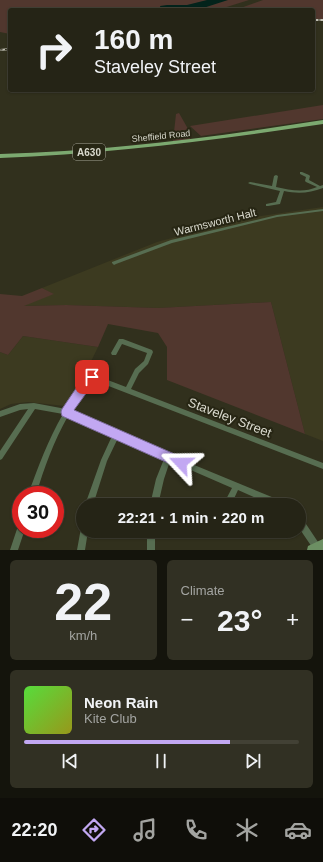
<!DOCTYPE html>
<meta charset="utf-8">
<style>
:root{--surface:#252416;--page:#313023;--text:#f1f3f6;--muted:#a3a4a1;--line:#424135;--accent:#c2a8f2}
body{margin:0;font-family:Helvetica,sans-serif;background:var(--page);color:var(--text);height:100vh;display:flex;flex-direction:column;font-size:15px;white-space:nowrap}
*{box-sizing:border-box;margin:0}
p{font-size:13px;color:var(--muted)}
.icon{flex:none;width:22px;height:22px;fill:none;stroke:currentColor;stroke-width:2;stroke-linecap:round;stroke-linejoin:round}
.map{position:relative;height:550px;overflow:hidden}
.details{display:flex;flex-direction:column;gap:10px;padding:10px;background:#14140c;flex:1}
.details>*{flex:none}
.hud{position:absolute;left:8px;top:8px;width:307px;height:84px;border-radius:4px;box-shadow:0 1px 3px #0004,0 0 0 1px var(--line);background:#252416;color:var(--text);overflow:hidden}
.speed{position:absolute;left:12px;top:486px;display:flex;gap:8px;font-size:20px;font-weight:700;text-align:center}
.speed>*{display:grid;place-content:center;width:52px;height:52px;border-radius:50%;background:var(--surface);box-shadow:0 1px 3px #0004,0 0 0 1px var(--line);line-height:1}
.speed .limit{border:6px solid #d22;background:#fff;color:#111}
.pin{position:absolute;display:grid;place-items:center;width:34px;height:34px;color:#fff;margin:-17px;border-radius:8px;box-shadow:0 2px 6px #0006}
.me{position:absolute;width:44px;margin:-22px;rotate:293deg;stroke-linejoin:round;filter:drop-shadow(0 0 3px #0008)}
.turn{display:flex;align-items:center;gap:14px;height:84px;padding:0 20px;font-size:18px}
.turn .icon{width:52px;height:52px;stroke-width:2.5}
.turn b{display:block;font-size:28px;line-height:34px}
.big{font-size:30px;font-weight:700;line-height:1.1}
.details .widget{flex:1;display:flex;flex-direction:column;justify-content:center;gap:6px;min-width:0;padding:0 14px;border-radius:6px;background:var(--page)}
.details .dial{align-items:center;gap:0}
.dial b{font-size:52px;line-height:1}
.song{display:flex;align-items:center;gap:12px}
.cover{width:48px;height:48px;border-radius:6px;background:linear-gradient(135deg,hsl(110 70% 55%),hsl(60 70% 35%))}
.played{height:4px;border-radius:2px;background:linear-gradient(90deg,var(--accent) 75%,var(--line) 75%)}
.keys{display:flex;justify-content:space-around;direction:ltr}
.heat{display:flex;justify-content:space-between;align-items:center;font-size:22px;direction:ltr}
.details .tiles{flex:1;display:grid;gap:10px;grid-template-columns:1fr 1fr}
.widget:last-child{grid-column:span 2}
.trip{position:absolute;left:76px;top:498px;width:230px;height:40px;border-radius:20px;background:var(--surface);box-shadow:0 1px 3px #0004,0 0 0 1px var(--line);font-weight:700;line-height:40px;text-align:center}
.dock{display:flex;height:64px;justify-content:space-around;align-items:center;background:#0f0e09;color:var(--muted)}
.dock .icon{width:28px;height:28px}
.dock .current{color:var(--accent)}
.dock b{font-size:18px;color:var(--text)}
.map>svg:first-child{display:block}
.built{fill:#3c3a20}
.green{fill:#51372e}
.water{fill:#03231b}
.lines{fill:none;stroke-linecap:round;stroke-linejoin:round}
.street{fill:#576d51;fill-rule:evenodd}
.secondary{fill:#6c8f63;fill-rule:evenodd}
.primary{fill:#7ca970;fill-rule:evenodd}
.rail-casing{stroke:#c2c1b5;stroke-width:2}
.rail{stroke:#272614;stroke-width:1;stroke-dasharray:2.5;stroke-linecap:butt}
.route{fill:#c2a8f2;stroke:#7e6d9d}
.labels{text-anchor:middle;stroke-width:4;stroke-linejoin:round;paint-order:stroke}
.far-street-label{font-size:9px;fill:#d9d9cd;stroke:#272614}
.shield{fill:#272614;stroke:#a4a396;stroke-width:1}
.shield-label{font-size:10px;font-weight:bold;fill:#d9d9cd}
.street-label{font-size:11px;fill:#d9d9cd;stroke:#272614}
.near-street-label{font-size:13px;fill:#d9d9cd;stroke:#272614}
</style>
<div class="map">
<svg width="323" height="550" viewBox="0 0 323 550">
<rect width="100%" height="100%" fill="#31301d"/>
<path class="built" d="M323,207v234l-18,-7 -34,-132 -113,6 -92,-3 -44,1 31,-12 -11,-6 115,-46 90,-24z
M23,336l75,11 -17,35 -16,24 -37,-4 -17,2 -11,5v-57l8,3z"/>
<path class="green" d="M0,0h249l-32,10h-207v24l-10,-2z
M263,0h60v19h-10v-9h-78z
M323,105v14l-122,17 -11,-10z
M179,113l13,23 -3,4 -16,1 3,-27z
M42,288l12,6 -30,12 42,-1 92,3 113,-6 34,132 -138,-54v-33l-9,-14 -50,-9 -10,23 -75,-11 -15,19 -8,-3v-58l22,2z"/>
<path class="water" d="M207,0h21l-31,10h-40l4,-1 -1,-3 7,-1h20z"/>
<g class="lines">
<path class="street" d="M300,172h2l7,3 1,1 -1,4 11,6 3,-1v3c-13,5 -25,6 -39,3l-4,13 -12,2h-2v-2l10,-2 4,-11 -30,-7 -2,-1 2,-1 22,4 2,-10 2,-1 2,1 -2,11c14,3 28,6 41,0l-11,-5 -1,-1 1,-4 -6,-3z
M323,209v2l-46,6 -105,26 -56,21 -2,1 -2,-2v-1l59,-22 106,-25z
M119,339h4l29,11 1,2 -5,12 -9,9 -8,16 192,74v6l-230,-89 -12,15 -10,16 99,44 114,47 1,3h-13l-34,-15 -7,15h-8l9,-17 -62,-27 -6,18 -6,26h-8l6,-26 8,-20 -46,-21 -11,23 -14,44h-8l16,-45 11,-24 -44,-20c-14,25 -24,52 -32,79h-8c10,-28 20,-55 35,-81l-28,-5 -33,50 -2,1v-9l28,-42 -8,1 -20,7v-6l20,-7 14,-1 32,6 19,-29 3,-3 4,-3 34,13 9,-18 9,-8 3,-8 -25,-9 -6,11h-4l-1,-2z
M299,517l3,1 18,27 1,3 -1,2h-6l-15,-22z
M21,525v4h4l-7,21h-8l8,-24z
M81,528h2v3h5l-3,19h-8z
M147,531h8v19h-8z"/>
<path class="secondary" d="M323,539v11h-16l1,-4z"/>
<path class="primary" d="M323,120v4c-107,16 -214,30 -323,34v-4c109,-3 216,-17 323,-34z"/>
<defs>
<path id="rail" d="M313,20h10
M0,50l10,-1"/>
</defs>
<use href="#rail" class="rail-casing"/>
<use href="#rail" class="rail"/>
</g>
<path class="route" d="M92,372l4,1 2,4 -24,33 112,49 2,4 -2,4 -5,2 -4,-2 -115,-51 -1,-4 1,-3 21,-31z"/>
<g class="labels">
<g class="far-street-label">
<text transform="translate(161 136) rotate(-6)" y="3">Sheffield Road</text>
</g>
<rect class="shield" x="73" y="144" width="32" height="16" rx="3"/>
<g class="shield-label">
<text x="89" y="156">A630</text>
</g>
<g class="street-label">
<text transform="translate(215 222) rotate(-14)" y="4">Warmsworth Halt</text>
</g>
<g class="near-street-label">
<text transform="translate(230 417) rotate(21)" y="5">Staveley Street</text>
</g>
</g>
</svg>
<div class="speed"><div class="limit">30</div></div>
<div class="pin" style="left:92px;top:377px;background:#d93025"><svg class="icon" aria-label="arrive" viewBox="0 0 24 24"><path d="M6 21V4h12l-3 4 3 4H6"/></svg></div>
<svg class="me" style="left:181px;top:463px" viewBox="-20 -20 40 40"><path d="M0-17L14 15 0 8-14 15z" fill="#c2a8f2" stroke="#fff" stroke-width="4"/></svg>
<div class="trip">22:21 · 1 min · 220 m</div>
<div class="hud">
<div class="turn"><svg class="icon" aria-label="right" viewBox="0 0 24 24"><path d="M7 20v-9h11M14 6l5 5-5 5"/></svg><div><b>160 m</b>Staveley Street</div></div>
</div>
</div>
<section class="details">
<div class="tiles">
<div class="widget dial"><b>22</b><p>km/h</p></div>
<div class="widget"><p>Climate</p>
<div class="heat"><a>−</a><b class="big">23°</b><a>+</a></div>
</div>
<div class="widget">
<div class="song"><i class="cover"></i><div><b>Neon Rain</b><p>Kite Club</p></div></div>
<div class="played"></div>
<div class="keys"><svg class="icon" aria-label="previous" viewBox="0 0 24 24"><path d="M18 5L8 12l10 7zM5 5v14"/></svg><svg class="icon" aria-label="pause" viewBox="0 0 24 24"><path d="M8 5v14M16 5v14"/></svg><svg class="icon" aria-label="next" viewBox="0 0 24 24"><path d="M6 5l10 7-10 7zM19 5v14"/></svg></div>
</div>
</div>
</section>
<nav class="dock">
<b>22:20</b>
<svg class="icon current" aria-label="directions" viewBox="0 0 24 24"><path d="M12 3l9 9-9 9-9-9zM9 14v-3h6M13 9l2 2-2 2"/></svg>
<svg class="icon" aria-label="music" viewBox="0 0 24 24"><path d="M9 18V5l10-2v13"/><circle cx="6" cy="18" r="3"/><circle cx="16" cy="16" r="3"/></svg>
<svg class="icon" aria-label="phone" viewBox="0 0 24 24"><path d="M5 4h4l2 5-3 2q2 4 5 5l2-3 5 2v4C11 20 4 13 5 4z"/></svg>
<svg class="icon" aria-label="climate" viewBox="0 0 24 24"><path d="M12 3v18M4 7l16 10M4 17L20 7"/></svg>
<svg class="icon" aria-label="car" viewBox="0 0 24 24"><path d="M5 17H2v-5l4-1 3-4h7l3 4 3 1v5h-3M9 17h6M6 11h13"/><circle cx="7" cy="17" r="2"/><circle cx="17" cy="17" r="2"/></svg>
</nav>
